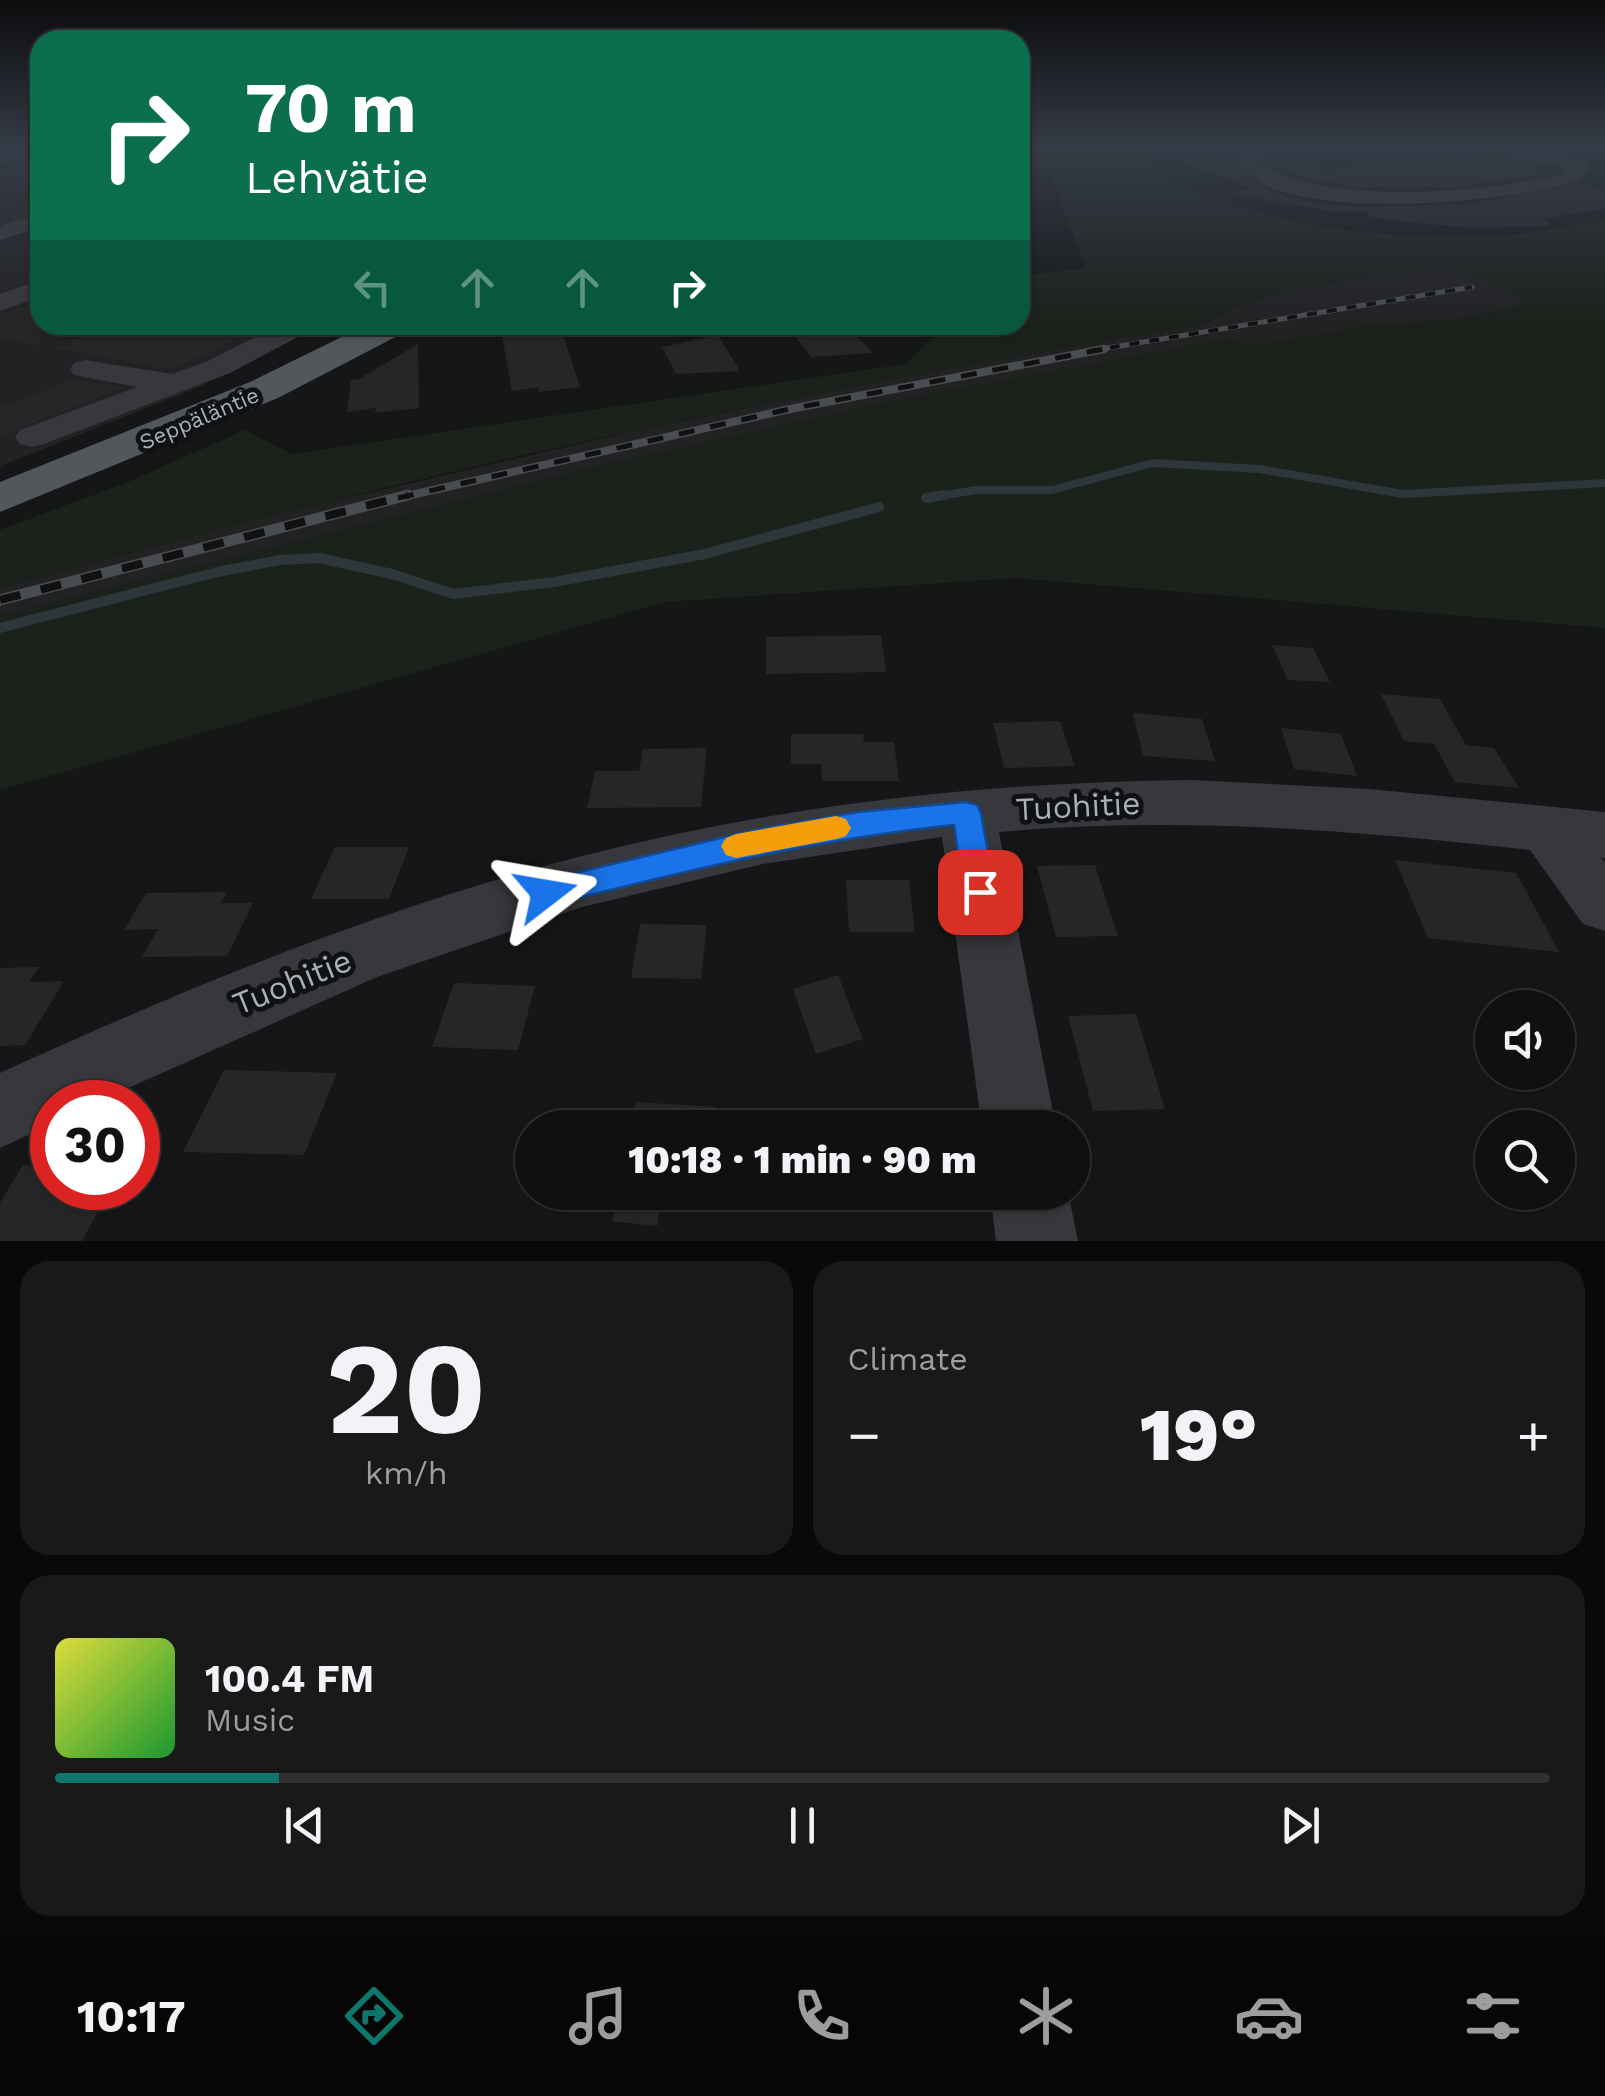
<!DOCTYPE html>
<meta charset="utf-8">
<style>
:root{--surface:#101011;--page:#19191a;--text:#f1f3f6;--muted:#9c9d9f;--line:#303031;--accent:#0f766e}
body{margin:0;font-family:"Work Sans",sans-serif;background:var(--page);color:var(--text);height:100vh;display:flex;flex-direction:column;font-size:38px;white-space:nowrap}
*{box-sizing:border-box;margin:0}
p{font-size:32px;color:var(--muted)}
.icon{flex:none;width:55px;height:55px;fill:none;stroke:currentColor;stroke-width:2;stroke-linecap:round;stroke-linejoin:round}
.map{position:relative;height:1241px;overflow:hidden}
.side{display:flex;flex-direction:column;gap:20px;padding:20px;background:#090909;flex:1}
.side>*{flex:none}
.banner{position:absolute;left:30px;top:30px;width:1000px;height:305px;border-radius:30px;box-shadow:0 2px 8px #0004,0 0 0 2px var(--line);background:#0b6e4f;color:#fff;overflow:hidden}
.buttons{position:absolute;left:1475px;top:990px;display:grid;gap:20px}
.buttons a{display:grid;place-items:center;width:100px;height:100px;border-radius:50%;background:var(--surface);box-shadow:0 2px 8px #0004,0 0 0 2px var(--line);font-size:50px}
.speed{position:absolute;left:30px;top:1080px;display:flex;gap:20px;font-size:50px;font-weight:700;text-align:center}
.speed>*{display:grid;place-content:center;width:130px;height:130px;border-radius:50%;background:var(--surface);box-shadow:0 2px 8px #0004,0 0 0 2px var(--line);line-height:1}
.speed .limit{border:15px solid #d22;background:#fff;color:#111}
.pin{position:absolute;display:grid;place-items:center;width:85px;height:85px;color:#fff;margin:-42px;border-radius:20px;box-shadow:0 5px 15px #0006}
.me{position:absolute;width:110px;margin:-55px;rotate:76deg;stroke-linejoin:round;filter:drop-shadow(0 0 8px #0008)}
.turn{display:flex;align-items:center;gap:35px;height:210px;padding:0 50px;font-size:45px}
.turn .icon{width:130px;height:130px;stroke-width:2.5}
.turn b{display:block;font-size:70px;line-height:85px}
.lanes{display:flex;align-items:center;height:95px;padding:0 50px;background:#0003;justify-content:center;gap:50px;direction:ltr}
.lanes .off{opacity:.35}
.big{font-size:75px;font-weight:800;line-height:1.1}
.side .widget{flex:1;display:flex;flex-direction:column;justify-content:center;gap:15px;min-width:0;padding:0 35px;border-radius:30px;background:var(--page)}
.side .dial{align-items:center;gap:0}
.dial b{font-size:130px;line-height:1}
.song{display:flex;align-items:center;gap:30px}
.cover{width:120px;height:120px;border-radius:15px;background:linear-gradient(135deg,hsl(60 70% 55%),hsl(130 70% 35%))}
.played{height:10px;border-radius:5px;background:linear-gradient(90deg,var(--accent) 15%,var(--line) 15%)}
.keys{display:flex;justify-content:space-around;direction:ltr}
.heat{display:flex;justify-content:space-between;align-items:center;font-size:55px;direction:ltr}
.side .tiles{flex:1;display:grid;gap:20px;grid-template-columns:1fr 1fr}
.widget:last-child{grid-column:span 2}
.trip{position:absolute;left:515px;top:1110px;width:575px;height:100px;border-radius:50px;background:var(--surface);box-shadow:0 2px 8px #0004,0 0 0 2px var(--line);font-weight:800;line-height:100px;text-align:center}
.menu{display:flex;height:160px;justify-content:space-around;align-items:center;background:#060607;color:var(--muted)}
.menu .icon{width:70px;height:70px}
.menu .on{color:var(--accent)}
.menu b{font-size:45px;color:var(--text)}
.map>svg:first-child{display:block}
.built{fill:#222224}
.green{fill:#1c211c}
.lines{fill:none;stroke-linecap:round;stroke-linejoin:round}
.stream-far1{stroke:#2d3639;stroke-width:8}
.stream{stroke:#2d3639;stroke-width:10}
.building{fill:#262628}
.minor{fill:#37383b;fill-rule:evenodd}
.major{fill:#53565a;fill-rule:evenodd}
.rail-far2-casing{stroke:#4a4d50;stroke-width:5}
.rail-far1-casing{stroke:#4a4d50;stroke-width:8}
.rail-casing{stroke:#4a4d50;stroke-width:11}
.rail-far2{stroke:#101112;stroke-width:4;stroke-dasharray:10;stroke-linecap:butt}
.rail-far1{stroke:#101112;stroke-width:5;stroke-dasharray:16;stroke-linecap:butt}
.rail{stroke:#101112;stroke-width:8;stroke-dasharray:21;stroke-linecap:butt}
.route{fill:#1a73e8;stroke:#114b97;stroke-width:2.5}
.slow{fill:#f59e0b}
.labels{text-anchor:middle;stroke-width:10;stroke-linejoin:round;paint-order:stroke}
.far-street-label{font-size:22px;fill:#a9afb5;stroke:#101112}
.near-street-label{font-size:32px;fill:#a9afb5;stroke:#101112}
</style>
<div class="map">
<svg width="1605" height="1241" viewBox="0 0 1605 1241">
<rect width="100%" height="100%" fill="#151617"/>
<path class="built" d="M0,149h40v176h281l-126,64 -195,77z
M1448,267l46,17 37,20 -79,17 -82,5 -114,20 -30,-7 -618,125 -608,152v-28l253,-68 381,-89 281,-57 288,-50 38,-20 66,-18z"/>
<path class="green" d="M1040,149h108l-5,6 5,14c93,53 237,73 343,67 38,-1 76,-10 114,-16v408l-589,-50 -351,24 -665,188v-174l608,-152 297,-66 322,-59 30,7 113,-20 82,-5 77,-17 -35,-20 -46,-17 -141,19 -66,18 -38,20c-189,33 -377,67 -565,106 -214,45 -426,101 -638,158v-58l128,-48 117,-52 47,24 614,-90 39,-39h75v-49l66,-8z"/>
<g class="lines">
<path class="stream-far1" d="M928,498l48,-8h76l101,-27 107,6 143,25 202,-11"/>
<path class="stream" d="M926,498l18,-3
M0,628l217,-56 63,-12 39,-2 73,16 61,20 101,-12 151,-28 174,-47"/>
</g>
<path class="building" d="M1488,152l62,21 -98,14h-91l-41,-6 -35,-9 -20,-12 43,1 12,10z
M40,158v16l-14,4 -26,-3v-7z
M1185,158l48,1 24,25 30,13 39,7 45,3 95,-3 117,-21 22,8v18l-65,10 9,3v4l-79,2 -83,-8 -17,-3 -3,-5h-30l-108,-18 23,-6 -68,-25z
M40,301v45l-40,-7v-25z
M108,325h156l-92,45 -116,-22z
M500,325h60l20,62 -41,5 -1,-5 -26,4z
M787,325h60l26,28 -62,4z
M718,335l22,36 -64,3 -14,-27z
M418,344l1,64 -44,5 1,-5 -29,4 4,-32 8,-1z
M76,379l47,9 -123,48v-29z
M881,635l5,37 -120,2v-37z
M1272,645l41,3 17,34 -42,-2z
M1381,694l59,5 26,46 28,3 25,40 -64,-6 -21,-38 -30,-3z
M1133,713l69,6 13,42 -72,-5z
M1060,721l15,45 -71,2 -11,-45z
M1281,728l60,6 16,42 -63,-7z
M791,734h72l1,8h30l5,39h-77l-1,-17h-30z
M707,748l-6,59 -114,1 8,-37h44l4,-22z
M335,847h74l-20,52h-78z
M1395,860l121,13 43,79 -131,-14z
M1095,865l23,71 -62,1 -19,-71z
M846,880h63l6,52h-66z
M227,892l-6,11h32l-26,53 -85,1 16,-28 -34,1 22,-37z
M640,924l67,1 -6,54 -70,-1z
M39,967l-10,15 35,-1 -39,64 -25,1v-78z
M838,975l25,64 -47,15 -23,-65z
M454,983l81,3 -17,64 -86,-3z
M1136,1014l29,95 -72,2 -25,-95z
M224,1070l113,3 -33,82 -121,-3z
M636,1102l81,5 -1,21h-85z
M23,1165l29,1v22h59l-29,53h-82v-38z
M618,1192h45l-6,34 -45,-5z"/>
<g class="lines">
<path class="minor" d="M20,149h20v5l-40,11v-11z
M1251,149h22l-16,11c55,48 240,33 309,13v-5l-67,-14 -9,-5h36l61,12 2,4 -7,15c-72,22 -258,40 -324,1 -8,-5 -16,-15 -22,-22z
M40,213v14l-40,13v-14z
M40,280v17l-40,14v-17z
M278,325h35l-4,6 -79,42 -186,71 -12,3 -12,-3 -5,-7 5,-7 117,-43 -63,-12 -4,-6 4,-6 11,-3 87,14 36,-13z
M1191,780l178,9 236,23v46h-4l4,4v69l-22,-7 -53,-74c-178,-20 -353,-34 -531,-18l57,296h-74l-40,-291 -179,27 -181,43 -205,70 -280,125h-45v22l-52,24v-75c188,-86 382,-166 582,-217 199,-51 404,-74 609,-76z
M990,1192h78l10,49h-82z"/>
<path class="major" d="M366,325h44l-5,7 -127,66 -278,114v-30l250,-100z"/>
<defs>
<path id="rail-far2" d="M1090,351l382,-64"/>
<path id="rail-far1" d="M398,498l387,-88 319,-61"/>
<path id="rail" d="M0,600l408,-105"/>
</defs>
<use href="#rail-far2" class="rail-far2-casing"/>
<use href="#rail-far1" class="rail-far1-casing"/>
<use href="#rail" class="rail-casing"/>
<use href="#rail-far2" class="rail-far2"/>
<use href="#rail-far1" class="rail-far1"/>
<use href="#rail" class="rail"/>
</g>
<linearGradient id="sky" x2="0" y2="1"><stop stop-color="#0c0c0d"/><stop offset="0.46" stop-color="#353c47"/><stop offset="1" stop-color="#353c47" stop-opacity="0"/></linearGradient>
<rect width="1605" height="323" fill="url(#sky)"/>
<path class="route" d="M966,802l11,3 4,8 14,79 -4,9 -11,4 -11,-4 -5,-9 -10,-67c-144,15 -269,46 -408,81l-11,-4 -5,-9 5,-9 11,-4 204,-49 108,-19z"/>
<path class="slow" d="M836,816l10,3 5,9 -5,8 -10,3 -100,19 -10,-3 -5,-9 5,-8 10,-4z"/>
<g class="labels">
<g class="far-street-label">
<text transform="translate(199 418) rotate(-23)" y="8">Seppäläntie</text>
</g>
<g class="near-street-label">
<text transform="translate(1078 806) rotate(-3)" y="11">Tuohitie</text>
<text transform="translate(292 982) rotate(-22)" y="11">Tuohitie</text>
</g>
</g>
</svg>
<div class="buttons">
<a><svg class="icon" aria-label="sound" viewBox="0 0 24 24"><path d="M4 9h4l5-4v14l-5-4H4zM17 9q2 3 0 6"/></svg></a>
<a><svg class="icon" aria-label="search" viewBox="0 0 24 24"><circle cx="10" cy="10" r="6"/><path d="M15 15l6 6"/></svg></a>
</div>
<div class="speed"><div class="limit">30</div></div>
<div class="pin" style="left:980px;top:892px;background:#d93025"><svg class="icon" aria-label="arrive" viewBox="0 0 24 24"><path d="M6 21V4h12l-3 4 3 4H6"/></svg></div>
<svg class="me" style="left:546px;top:893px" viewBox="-20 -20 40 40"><path d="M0-17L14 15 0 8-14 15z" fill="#1a73e8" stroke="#fff" stroke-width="4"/></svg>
<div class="trip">10:18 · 1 min · 90 m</div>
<div class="banner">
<div class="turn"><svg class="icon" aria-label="right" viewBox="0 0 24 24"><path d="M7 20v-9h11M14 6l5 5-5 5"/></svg><div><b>70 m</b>Lehvätie</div></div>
<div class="lanes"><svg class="icon off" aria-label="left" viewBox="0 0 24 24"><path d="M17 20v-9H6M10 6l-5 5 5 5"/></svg><svg class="icon off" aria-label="ahead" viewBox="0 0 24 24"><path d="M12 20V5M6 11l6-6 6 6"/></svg><svg class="icon off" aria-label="ahead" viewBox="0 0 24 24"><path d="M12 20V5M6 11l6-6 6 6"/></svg><svg class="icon" aria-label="right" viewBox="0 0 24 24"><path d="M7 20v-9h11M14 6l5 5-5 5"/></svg></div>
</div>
</div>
<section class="side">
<div class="tiles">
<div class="widget dial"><b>20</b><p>km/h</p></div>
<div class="widget"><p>Climate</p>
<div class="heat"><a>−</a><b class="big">19°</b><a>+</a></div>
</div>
<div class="widget">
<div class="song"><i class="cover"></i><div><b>100.4 FM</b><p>Music</p></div></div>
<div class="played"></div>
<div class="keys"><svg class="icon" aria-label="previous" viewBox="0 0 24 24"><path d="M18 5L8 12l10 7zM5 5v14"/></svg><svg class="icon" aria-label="pause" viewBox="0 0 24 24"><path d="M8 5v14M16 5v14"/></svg><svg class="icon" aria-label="next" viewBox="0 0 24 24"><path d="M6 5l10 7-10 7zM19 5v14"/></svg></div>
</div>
</div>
</section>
<nav class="menu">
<b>10:17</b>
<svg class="icon on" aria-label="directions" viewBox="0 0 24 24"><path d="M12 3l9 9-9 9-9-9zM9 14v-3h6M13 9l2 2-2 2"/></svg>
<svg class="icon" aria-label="music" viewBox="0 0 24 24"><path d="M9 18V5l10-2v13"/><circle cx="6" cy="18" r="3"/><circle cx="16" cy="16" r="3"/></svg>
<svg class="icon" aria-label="phone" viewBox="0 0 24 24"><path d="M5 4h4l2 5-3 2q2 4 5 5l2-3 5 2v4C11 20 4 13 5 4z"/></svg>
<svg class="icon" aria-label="climate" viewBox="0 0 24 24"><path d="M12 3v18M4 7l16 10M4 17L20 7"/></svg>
<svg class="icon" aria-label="car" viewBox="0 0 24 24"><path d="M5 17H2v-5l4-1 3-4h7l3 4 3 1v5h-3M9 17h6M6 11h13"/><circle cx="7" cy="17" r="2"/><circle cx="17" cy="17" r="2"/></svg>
<svg class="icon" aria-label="filters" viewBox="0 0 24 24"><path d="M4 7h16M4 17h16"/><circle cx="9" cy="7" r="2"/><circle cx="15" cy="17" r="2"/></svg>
</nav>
